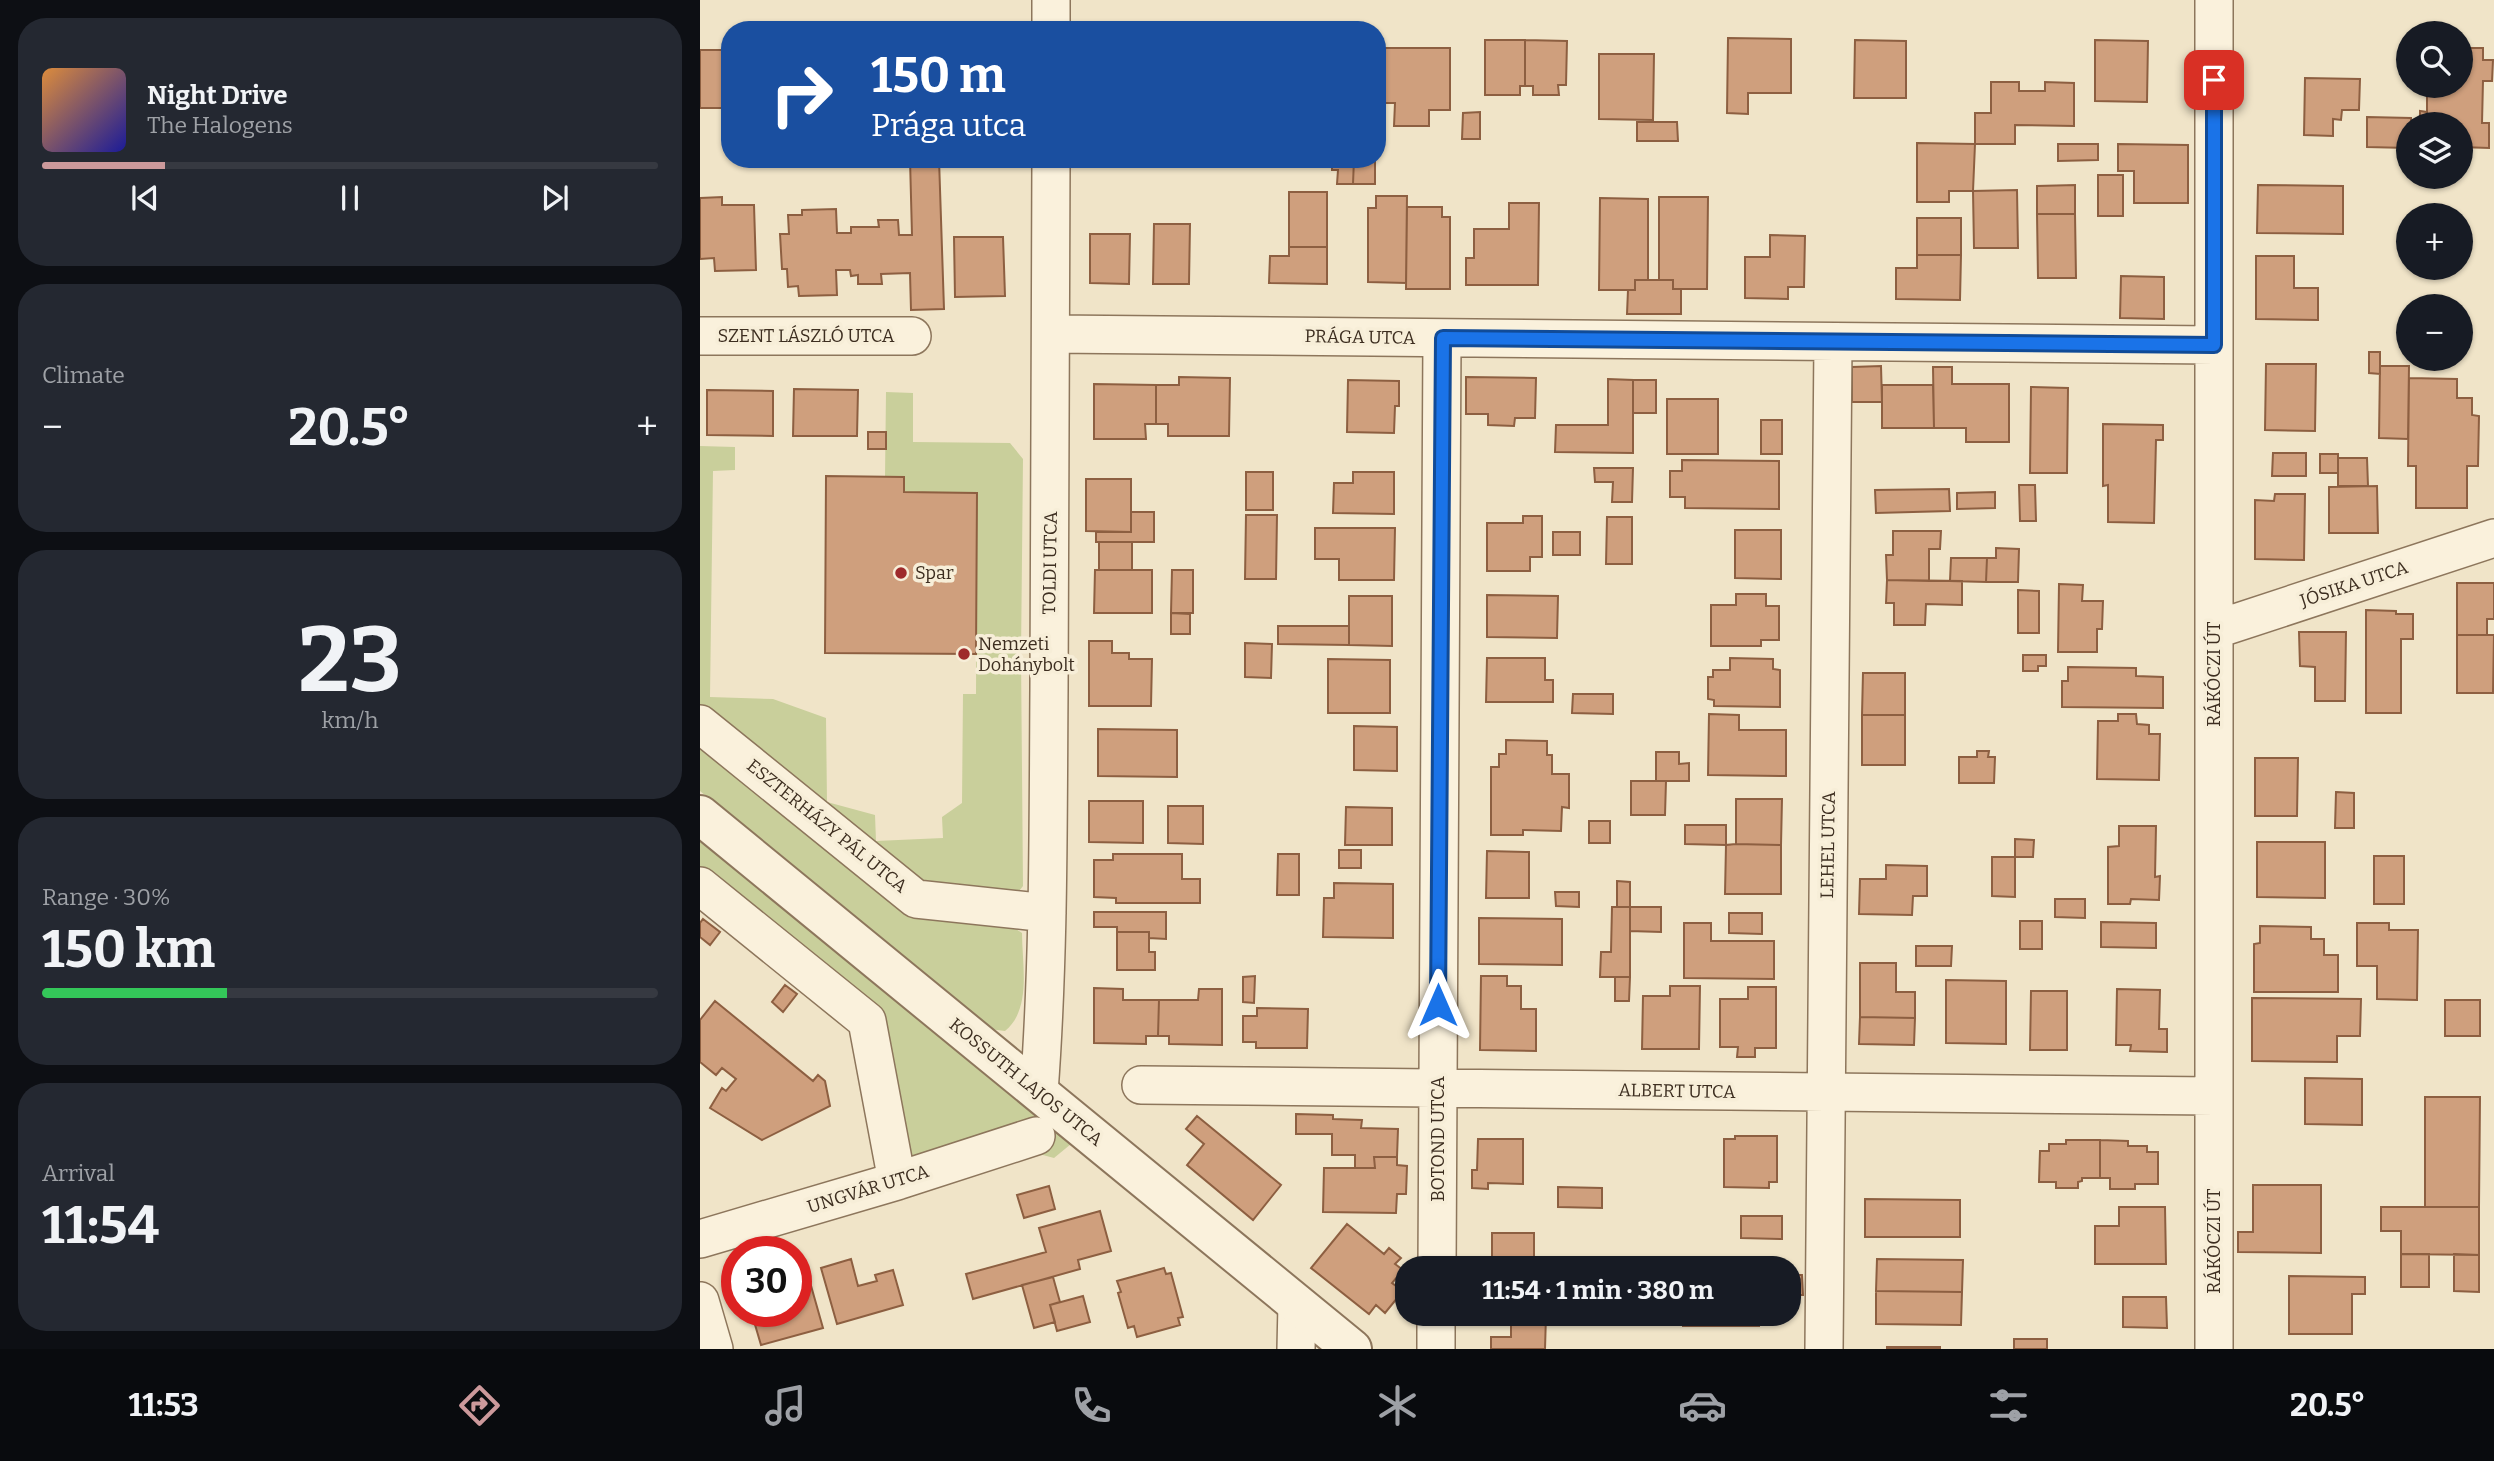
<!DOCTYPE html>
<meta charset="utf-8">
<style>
:root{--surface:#171b24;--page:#242831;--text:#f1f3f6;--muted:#9ea1a6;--line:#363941;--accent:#cc999b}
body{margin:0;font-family:Bitter,serif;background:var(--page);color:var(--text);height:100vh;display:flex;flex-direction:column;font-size:26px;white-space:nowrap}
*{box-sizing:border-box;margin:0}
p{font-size:23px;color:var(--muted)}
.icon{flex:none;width:38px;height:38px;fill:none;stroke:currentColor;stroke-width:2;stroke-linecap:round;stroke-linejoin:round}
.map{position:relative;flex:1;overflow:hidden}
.panel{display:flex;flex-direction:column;gap:18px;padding:18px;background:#0d0f14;width:700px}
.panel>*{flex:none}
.banner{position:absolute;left:21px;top:21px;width:665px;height:147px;border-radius:28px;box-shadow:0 2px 5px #0004;background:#1a4fa0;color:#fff;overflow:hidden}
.buttons{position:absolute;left:1696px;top:21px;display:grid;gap:14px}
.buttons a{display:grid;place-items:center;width:77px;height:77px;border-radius:50%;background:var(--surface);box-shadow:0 2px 5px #0004;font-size:35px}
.speed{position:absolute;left:21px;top:1236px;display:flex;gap:14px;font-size:35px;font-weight:700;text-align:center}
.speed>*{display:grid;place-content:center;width:91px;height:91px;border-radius:50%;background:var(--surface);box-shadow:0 2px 5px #0004;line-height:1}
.speed .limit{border:10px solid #d22;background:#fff;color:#111}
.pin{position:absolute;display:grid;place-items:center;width:60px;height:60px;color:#fff;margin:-30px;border-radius:14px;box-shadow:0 4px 10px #0006}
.me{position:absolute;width:77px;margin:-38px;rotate:0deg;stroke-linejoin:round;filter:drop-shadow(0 0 5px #0008)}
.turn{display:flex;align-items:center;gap:24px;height:147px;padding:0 35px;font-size:32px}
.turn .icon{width:91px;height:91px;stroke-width:2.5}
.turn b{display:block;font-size:49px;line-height:60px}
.big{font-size:52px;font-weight:700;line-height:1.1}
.panel .tile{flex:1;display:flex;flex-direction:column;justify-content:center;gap:10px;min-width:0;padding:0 24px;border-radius:28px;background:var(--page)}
.panel .dial{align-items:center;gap:0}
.dial b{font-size:91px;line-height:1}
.song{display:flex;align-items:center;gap:21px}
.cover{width:84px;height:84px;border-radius:10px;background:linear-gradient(135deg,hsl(30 70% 55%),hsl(240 70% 35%))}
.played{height:7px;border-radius:4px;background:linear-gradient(90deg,var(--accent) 20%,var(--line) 20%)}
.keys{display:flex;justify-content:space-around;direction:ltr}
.heat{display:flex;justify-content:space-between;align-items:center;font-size:38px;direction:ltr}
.charge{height:10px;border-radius:5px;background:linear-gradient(90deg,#34c759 30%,var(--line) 0)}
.trip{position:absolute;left:695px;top:1256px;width:406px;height:70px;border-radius:28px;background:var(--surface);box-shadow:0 2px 5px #0004;font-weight:700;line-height:70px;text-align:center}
.tab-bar{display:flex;height:112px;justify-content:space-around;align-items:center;background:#090b0e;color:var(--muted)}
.tab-bar .icon{width:49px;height:49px}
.tab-bar .current{color:var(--accent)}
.tab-bar b{font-size:32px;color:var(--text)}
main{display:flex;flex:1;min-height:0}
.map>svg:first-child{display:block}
.green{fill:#c9cf9b}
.building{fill:#cf9f7d;stroke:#8d5f41;stroke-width:2}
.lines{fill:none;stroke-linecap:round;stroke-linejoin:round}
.minor-casing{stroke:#8d765c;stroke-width:40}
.tertiary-casing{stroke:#8d765c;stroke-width:42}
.minor{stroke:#faf1dc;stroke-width:37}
.tertiary{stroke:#faf1dc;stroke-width:38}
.route-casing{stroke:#114b97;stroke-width:18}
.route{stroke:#1a73e8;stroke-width:12}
.poi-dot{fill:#9e2a2b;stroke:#f7eed8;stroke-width:2.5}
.labels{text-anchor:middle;stroke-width:7;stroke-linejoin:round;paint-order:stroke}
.street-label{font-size:18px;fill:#3d2e20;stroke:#f7eed8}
.poi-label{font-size:18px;fill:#3d2e20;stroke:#f7eed8;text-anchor:start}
</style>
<main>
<section class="panel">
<div class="tile">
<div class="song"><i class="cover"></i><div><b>Night Drive</b><p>The Halogens</p></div></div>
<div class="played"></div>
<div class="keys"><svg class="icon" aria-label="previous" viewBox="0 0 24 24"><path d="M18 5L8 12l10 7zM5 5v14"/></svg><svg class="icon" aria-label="pause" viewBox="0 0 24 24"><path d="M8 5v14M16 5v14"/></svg><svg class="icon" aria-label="next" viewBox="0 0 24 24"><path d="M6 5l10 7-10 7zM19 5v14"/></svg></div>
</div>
<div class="tile"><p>Climate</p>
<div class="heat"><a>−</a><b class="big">20.5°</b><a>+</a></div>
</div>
<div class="tile dial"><b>23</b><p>km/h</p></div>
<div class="tile"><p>Range · 30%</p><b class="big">150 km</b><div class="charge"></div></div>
<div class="tile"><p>Arrival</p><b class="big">11:54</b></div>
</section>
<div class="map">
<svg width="1794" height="1349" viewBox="0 0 1794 1349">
<rect width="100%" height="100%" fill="#f0e4c8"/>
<path class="green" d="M186,392l27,1v49l97,1 13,16 -2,196 2,231 -7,9 -12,2 -96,-19 -208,-170v-262l35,1v23l-22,1 -3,226 63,2 53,19 1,84 48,13 1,26 67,-3 -1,-21 20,-14 1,-109h13l1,-200 -73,-2v-15h-19z
M0,743l191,153 119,29 12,8c0,32 10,76 -17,98l-16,-2 -289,-238z
M0,838l337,275 34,31 -17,14 -26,-7 -104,11 -15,-7 -41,-148 -168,-136z"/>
<path class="building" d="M1028,38l63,1v54h-43v21l-21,-1z
M785,40h40v46h-5v9h-35z
M825,40l42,1 -1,44h-8l1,10h-26v-9h-8z
M1155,40l51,1v57h-52z
M1395,40l53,1 -1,61 -52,-1z
M677,48h73v62h-21v16h-35l1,-23h-18z
M1760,48h23v12h10l-1,21h-9l-1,42h7v25l-29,-1v-23h-40v-13l7,1v-26h33z
M0,50h30v58h-30z
M899,54h55l-1,66 -54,-1z
M1605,78l55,1 -1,31h-17l-1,10 -8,-1v17l-29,-1z
M1291,82h28v9h26v-9l29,1v43l-59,-1v19h-40v-31h16z
M780,112v27h-18l1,-26z
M1667,117l44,1v6h-3v24l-41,-1z
M937,122h40l1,19h-41z
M1217,143l58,1 -2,47h-24v11h-32z
M1358,144h40v16l-40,1z
M1418,144l70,1v58h-54v-32h-16z
M210,159h29l5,150 -33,1 -1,-37 -29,1 1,10h-24v-9l-7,1 -1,-6h-14l1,25 -38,1 -1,-10 -10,1 -1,-18h-5l-2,-35h9l-1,-19h14v-5l34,-1 1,24h14v-6h28l-1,-7h20l1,15h13z
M632,159h22l-1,25h-16l1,-14h-6z
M654,159h21v25h-22z
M1398,175h25v41h-25z
M1375,185v29h-38v-28z
M1558,185l85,1v48l-86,-1z
M1317,190l1,58h-44l-1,-57z
M589,192h38v55h-38z
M676,196h31l-1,87 -38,-1v-74h8z
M22,197v8h32l2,65 -41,1 -1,-13 -14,1v-61z
M959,197h49l-1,92h-34v-9h-14z
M900,198l48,1v81h-13v10h-36z
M809,203h30l-1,82h-72v-27h8v-29h35z
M707,207h35v10h8v72h-44z
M1337,214h38l1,64h-38z
M1217,218h44v37h-44z
M454,224h36l-1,60h-36z
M390,234h40l-1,50 -39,-1z
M1070,235l35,1 -1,51h-16v12l-43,-1v-41h25z
M254,237h49l2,59 -50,1z
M589,247h38v37l-58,-1 1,-27h19z
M1217,255h44l-1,45 -64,-1v-31h21z
M1556,256h38v32h24v32l-62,-1z
M1421,276l43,1v42l-44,-1z
M935,280h38v9h8v25h-54l1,-24h7z
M1669,352h11v22l-11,-1z
M1566,364h50l-1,67 -50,-1z
M1181,366l1,36h-30v-35z
M1680,366h29l-1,73 -29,-1z
M1233,367h19v17h57v58h-43v-14h-32z
M479,377l51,1 -1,58h-61v-12h-12v-39h23z
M766,377l70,1 -1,40h-20l-1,8 -26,-1v-11h-22z
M1709,378l48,1v19h15v17l7,1 -1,50h-11v42h-51v-42h-8z
M908,379l25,1v73l-78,-1 1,-27h52z
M648,380l51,1v25h-4l-1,27 -47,-1z
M933,380h23v33h-23z
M394,384l62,1v39h-11l1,15h-52z
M1182,385h51l1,43h-52z
M1331,387l37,1 -1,85h-37z
M94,389l64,1 -1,46h-64z
M7,390l66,1v45l-66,-1z
M967,399h51v55h-51z
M1061,420h21v34h-21z
M1403,424l60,1v15h-7l-2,83 -46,-1v-37l-5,1z
M168,432h18v17h-18z
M1573,453h33v23h-34z
M1620,454h18v19h-18z
M1638,458h29l1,28h-30z
M982,460l97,1v48l-94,-1v-11h-15v-26h12z
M894,468h39l-1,34h-20l1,-20h-18z
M546,472h27v38h-27z
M653,472h41v42l-61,-1 1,-30h19z
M126,476l78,1v15l73,1 -1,161 -151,-1z
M386,479h45v53l-45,-1z
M1319,485h16l1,36h-16z
M1677,486l1,47h-49v-46z
M1249,489l1,22 -74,2 -1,-23z
M1295,492v16l-38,1v-16z
M1575,494h30l-1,66 -49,-1v-59l19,1z
M431,512h23v30h-58v-10h35z
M546,515h31l-1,64h-31z
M823,516h19v41h-12v14h-43v-48h36z
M907,517h25v47h-26z
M615,528h80l-1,52h-55v-21h-24z
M1035,530h46v49l-46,-1z
M1193,531h48l-1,18h-11v32l-42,-1 -1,-25h7z
M853,532h27v23h-27z
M399,542h33v28h-33z
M1296,548l23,1 -1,33h-32l1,-24h9z
M1251,558h36l-1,24 -36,-1z
M395,570h57v43h-58z
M472,570h21v43h-22z
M1187,580l75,1v24l-36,-1 -1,21h-31v-22h-8z
M1757,583h37v36h-7v16h-30z
M1359,584l24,1 -1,16h21l-1,28h-5v23h-39z
M1318,590l21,1v42h-21z
M1036,594h30v12h13v34h-18v6h-50v-41h25z
M787,595l71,1 -1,42 -70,-1z
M649,596h43v50l-43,-1z
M1666,610l30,1v3h17v25h-12v74h-35z
M471,613l19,1v20h-19z
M578,626h71v19l-71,-1z
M1599,632h47l-1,69h-30v-34l-15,-1z
M1757,635h37l-1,58h-36z
M389,641h23v12h17v6h23l-1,47h-62z
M545,643l27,1 -1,34 -26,-1z
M1323,655h23v11h-8v5h-15z
M787,658h58v22h8v22h-67z
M1030,658l43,1v10l7,1v37l-66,-1v-6l-6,-1v-22h5v-7h17z
M628,659l62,1v53h-62z
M1368,667l68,1v8l27,1v31l-101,-1v-26h6z
M1163,673h42v42h-43z
M873,694h40v20l-41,-1z
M1009,714l30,1v15h47v46l-78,-1z
M1418,714h18l1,10 12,1v9h11l-1,46 -62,-1 1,-58h20z
M1162,715h43v50h-43z
M654,726l43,1v44l-43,-1z
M398,729l79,1v47l-79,-1z
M806,740l41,1v14h5v19h17v34l-7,-1 -1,24 -38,-1v5h-32v-68h8v-13h7z
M1277,751h12l-1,6h7l-1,26h-35v-26h18z
M956,752h23v12l10,-1v18h-33z
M1555,758h43l-1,58h-42z
M931,781h35l-1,34h-34z
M1636,792l18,1v35h-19z
M1036,799h46l-1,46 -45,-1z
M389,801h54v42l-54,-1z
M468,806h35v38l-35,-1z
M646,807l46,1v37h-47z
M889,821h21v22h-21z
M985,825h41v20l-41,-1z
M1419,826h37l-1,51 5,-1 -1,24 -28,-1 -1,5h-22v-57l11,-1z
M1315,839l19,1 -1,17h-18z
M1557,842h68v56l-68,-1z
M1036,844l45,1v49h-56l1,-49z
M639,850h22v18h-22z
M787,851l42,1v46h-43z
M413,854h69v25h18v24h-84v-5l-22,-1v-37h19z
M578,854h21v41h-22z
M1674,856h30v48h-30z
M1292,857h23v40l-23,-1z
M1186,865l41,1v30h-14l-1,19 -53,-1 1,-35h26z
M917,881l13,1v25h-13z
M634,883l59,1v54l-70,-1 1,-39h10z
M855,892h24v15l-23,-1z
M1355,899h30v19l-30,-1z
M912,907h18v70h-30l1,-25h10z
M930,907h31v25l-31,-1z
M394,912h72v27l-17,-1v-6h-32v-5h-23z
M1029,913h33v21l-33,-1z
M779,918l83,1v46l-83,-1z
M3,919l17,13 -10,13 -10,-8v-14z
M1320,921h22v28h-22z
M1401,922l55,1v25l-55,-1z
M984,923h27v18h63v38l-90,-1z
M1657,923h32v7h29l-1,70 -40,-1v-33h-20z
M1560,926l51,1v12h13v16h14v37h-84v-48l6,-1z
M417,932h32v20h6v18h-38z
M1216,946h36l-1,20h-35z
M1160,963h36v29h19v26l-55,-1z
M555,976l-1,27 -11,-1v-25z
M781,976h26v10h14v23h15v42l-56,-1z
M915,977h15l-1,24h-14z
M1246,980l60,1v63l-60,-1z
M85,985l12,9 -14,18 -11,-10z
M970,986h30l-1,63h-57l1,-53h27z
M1048,987h28v61h-21v9h-18l1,-10h-18v-48h28z
M394,988l29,1v11h36l-1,36h-12v8l-52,-1z
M499,989h23v56l-53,-1v-8h-11l1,-36h39z
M1417,989l43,1 -1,39h8v23l-37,-1 1,-6h-15z
M1331,991h36v59h-37z
M1552,998l109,1 -1,37h-23v26l-85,-1z
M1745,1000h35v36h-35z
M15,1001l98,80 5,-6 7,6 5,25 -68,34 -52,-32 12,-20 4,3 10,-12 -14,-11 -6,7 -16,-13v-42z
M557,1008l51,1 -1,39h-51v-6h-13v-26h14z
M1160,1017l55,1 -1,27 -55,-1z
M1605,1078l57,1v46l-57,-1z
M1725,1097h55l-1,110h-54z
M596,1114l37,1v4l29,1 -1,8 37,1 -1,28h-23l1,11h-20v-13h-23v-21h-36z
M497,1116l84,69 -28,35 -66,-55 17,-21 -18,-15z
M1035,1136h42v46h-8v6l-45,-1v-48h11z
M778,1139h45v45l-35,-1v6l-16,-1v-18h5z
M1366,1140h34v38h-18v3l-4,1v6h-22v-6h-17l1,-31h9v-7h17z
M1400,1140l28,1v5h19v6h11v32h-23v5h-25v-11h-10z
M674,1157h23v8l10,1 -1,28h-9l-1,19 -73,-1 1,-44h51z
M1553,1185h68v68l-83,-1v-20h15z
M349,1186l6,23 -31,9 -7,-23z
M858,1187l44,1v20l-44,-1z
M1165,1199l95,1v37h-95z
M1419,1207h46l1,57h-71v-38h24z
M1681,1207h98v48l-78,-1v-23h-20z
M400,1211l11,40 -33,9 2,9 -107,30 -7,-25 80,-22 -7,-24z
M1041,1216h41v23l-41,-1z
M647,1224l37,30 5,-6 12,10 -6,6 8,6 -11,13 11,8 -18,22 -9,-8 -7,9 -58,-46z
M792,1233h42v36h-58v-6h16z
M1701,1254h28v33h-28z
M1754,1254l25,1v37l-25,-1z
M971,1258l87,1v10h-87z
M151,1259l7,27 19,-5 -2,-6 18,-5 10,35 -66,19 -16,-56z
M1177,1259l86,1 -1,32 -86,-1z
M104,1261l19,67 -62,17 -10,-34h45v-48z
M464,1268l2,6 5,-1 12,44 -5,1 2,7 -43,12 -3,-11 -6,2 -10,-35 3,-1 -4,-11z
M1088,1275h14l1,20h-15z
M1589,1276l76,1v17h-13v40h-63z
M353,1277l7,25 -10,3 5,17 -21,6 -12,-43z
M1176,1291l86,1 -1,33 -85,-1z
M383,1296l7,26 -33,9 -7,-26z
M1423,1297h43l1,31 -44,-1z
M811,1314l35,1 -1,34h-54v-12h20z
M983,1314h93v1h-17v11h-76z
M1314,1339h33v10h-33z
M1187,1347h53v2h-53z"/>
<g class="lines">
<defs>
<path id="minor" d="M351,0v30
M351,334l1163,11
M0,336h212
M1514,630l280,-92
M0,724l216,175 131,14
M0,886l167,135 30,160
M441,1085l1073,11
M339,1092c10,-134 9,-268 10,-402 1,-177 2,-354 2,-531
M0,1239l197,-58 139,-45
M737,1269l5,-931
M0,1301l14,48
M596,1349l1,-45
M736,1349v-35
M1124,1349l9,-1007
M1514,1349v-1349"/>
<path id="tertiary" d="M0,815l652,534"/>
</defs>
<use href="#minor" class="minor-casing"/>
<use href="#tertiary" class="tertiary-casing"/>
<use href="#minor" class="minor"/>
<use href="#tertiary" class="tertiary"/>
</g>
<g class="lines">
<defs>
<path id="route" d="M738,1005l5,-667 771,7v-265"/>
</defs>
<use href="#route" class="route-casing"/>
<use href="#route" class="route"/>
</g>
<g class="poi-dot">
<circle cx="201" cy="573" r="7"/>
<circle cx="264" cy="654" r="7"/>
</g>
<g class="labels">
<g class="street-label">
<text x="106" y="342">SZENT LÁSZLÓ UTCA</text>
<text transform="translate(660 337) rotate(1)" y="6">PRÁGA UTCA</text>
<text transform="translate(350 563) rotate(-89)" y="6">TOLDI UTCA</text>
<text transform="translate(1654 584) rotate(-18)" y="6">JÓSIKA UTCA</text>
<text transform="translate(1514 674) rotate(-90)" y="6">RÁKÓCZI ÚT</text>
<text transform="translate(127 826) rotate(39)" y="6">ESZTERHÁZY PÁL UTCA</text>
<text transform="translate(1128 845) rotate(-89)" y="6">LEHEL UTCA</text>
<text transform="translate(326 1082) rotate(39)" y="6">KOSSUTH LAJOS UTCA</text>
<text transform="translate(977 1091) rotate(1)" y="6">ALBERT UTCA</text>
<text transform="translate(738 1139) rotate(-90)" y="6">BOTOND UTCA</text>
<text transform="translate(168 1189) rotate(-17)" y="6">UNGVÁR UTCA</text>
<text transform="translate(1514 1241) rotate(-90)" y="6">RÁKÓCZI ÚT</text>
</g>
<g class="poi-label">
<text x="215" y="579">Spar</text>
<text x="278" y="650">Nemzeti<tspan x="278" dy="21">Dohánybolt</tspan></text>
</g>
</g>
</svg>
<div class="buttons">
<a><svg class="icon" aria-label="search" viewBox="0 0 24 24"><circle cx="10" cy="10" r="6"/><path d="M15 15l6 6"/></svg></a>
<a><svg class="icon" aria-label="layers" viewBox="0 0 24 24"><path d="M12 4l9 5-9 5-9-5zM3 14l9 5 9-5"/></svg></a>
<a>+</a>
<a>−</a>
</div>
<div class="speed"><div class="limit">30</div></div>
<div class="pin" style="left:1514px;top:80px;background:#d93025"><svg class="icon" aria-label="arrive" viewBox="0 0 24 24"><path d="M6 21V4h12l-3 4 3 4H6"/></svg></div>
<svg class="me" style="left:738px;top:1005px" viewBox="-20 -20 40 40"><path d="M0-17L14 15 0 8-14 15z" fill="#1a73e8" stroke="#fff" stroke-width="4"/></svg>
<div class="trip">11:54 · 1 min · 380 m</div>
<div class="banner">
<div class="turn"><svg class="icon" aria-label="right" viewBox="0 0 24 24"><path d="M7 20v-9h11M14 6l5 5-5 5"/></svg><div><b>150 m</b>Prága utca</div></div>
</div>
</div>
</main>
<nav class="tab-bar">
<b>11:53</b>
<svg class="icon current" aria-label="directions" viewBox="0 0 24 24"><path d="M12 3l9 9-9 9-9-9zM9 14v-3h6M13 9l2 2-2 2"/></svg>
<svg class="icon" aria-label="music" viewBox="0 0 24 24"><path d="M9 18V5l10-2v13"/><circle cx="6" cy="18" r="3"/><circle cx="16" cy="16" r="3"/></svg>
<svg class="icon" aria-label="phone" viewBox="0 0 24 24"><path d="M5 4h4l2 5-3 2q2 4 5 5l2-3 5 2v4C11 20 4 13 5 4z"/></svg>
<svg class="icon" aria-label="climate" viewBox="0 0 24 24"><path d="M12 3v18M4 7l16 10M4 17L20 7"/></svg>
<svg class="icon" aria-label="car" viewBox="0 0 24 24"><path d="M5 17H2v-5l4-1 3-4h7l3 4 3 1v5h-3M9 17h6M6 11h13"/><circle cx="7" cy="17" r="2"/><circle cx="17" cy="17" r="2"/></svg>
<svg class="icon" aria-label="filters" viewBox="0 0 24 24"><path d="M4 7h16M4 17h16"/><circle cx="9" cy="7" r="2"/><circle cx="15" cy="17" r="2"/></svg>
<b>20.5°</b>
</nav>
